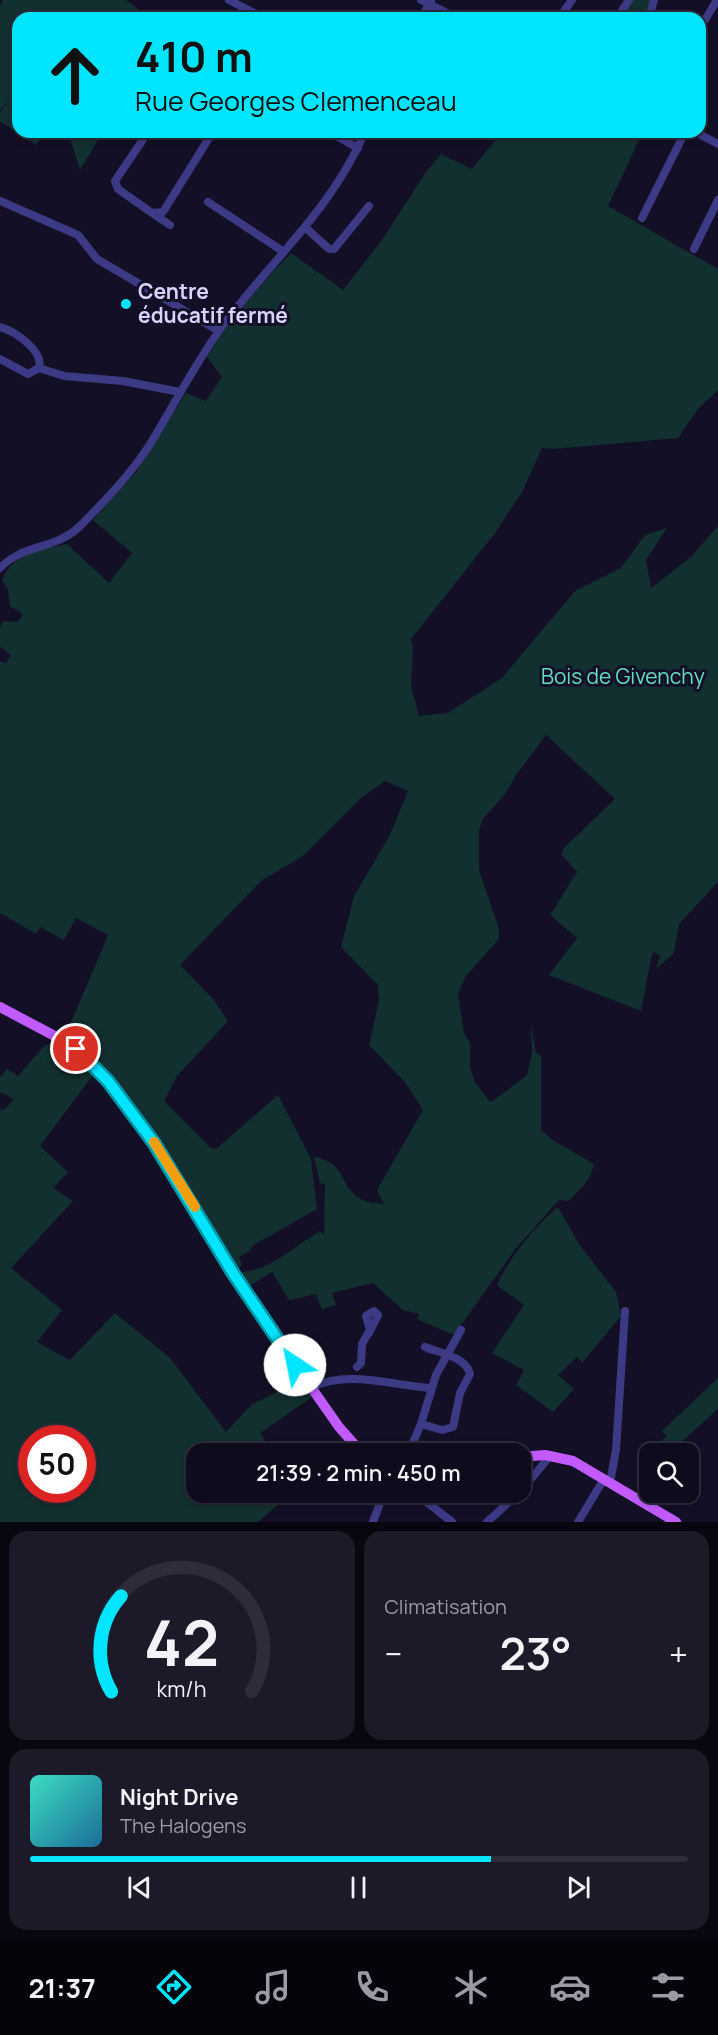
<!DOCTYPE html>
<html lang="fr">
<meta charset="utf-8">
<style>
:root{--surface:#0e0b1c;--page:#1c1929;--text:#f1f3f6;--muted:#9b9ba3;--line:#2e2b3b;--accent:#00e5ff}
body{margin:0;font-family:Manrope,sans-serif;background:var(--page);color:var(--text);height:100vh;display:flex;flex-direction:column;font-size:22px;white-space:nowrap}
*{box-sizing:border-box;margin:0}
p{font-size:20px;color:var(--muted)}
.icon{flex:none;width:33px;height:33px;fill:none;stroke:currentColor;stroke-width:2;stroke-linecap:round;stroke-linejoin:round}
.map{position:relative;height:1522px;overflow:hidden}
.panel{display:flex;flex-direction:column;gap:9px;padding:9px;background:#08060f;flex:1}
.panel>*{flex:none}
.guide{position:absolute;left:12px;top:12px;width:694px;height:126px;border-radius:18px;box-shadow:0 3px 9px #0003,0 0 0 2px var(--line);background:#00e5ff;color:#111;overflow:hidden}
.fabs{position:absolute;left:639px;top:1443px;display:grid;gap:12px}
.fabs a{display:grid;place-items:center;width:60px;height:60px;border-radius:12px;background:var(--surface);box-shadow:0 3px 9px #0003,0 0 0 2px var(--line);font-size:30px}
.speed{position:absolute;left:18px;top:1425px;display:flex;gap:12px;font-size:30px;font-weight:700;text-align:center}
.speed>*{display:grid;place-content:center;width:78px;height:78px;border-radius:50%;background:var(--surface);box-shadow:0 3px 9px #0003,0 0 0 2px var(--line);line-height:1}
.speed .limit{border:9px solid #d22;background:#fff;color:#111}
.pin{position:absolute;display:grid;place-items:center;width:51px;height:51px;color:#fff;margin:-26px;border:3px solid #fff;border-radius:50%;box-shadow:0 2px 6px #0007}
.me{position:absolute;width:66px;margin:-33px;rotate:326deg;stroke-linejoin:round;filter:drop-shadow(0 0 4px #0008)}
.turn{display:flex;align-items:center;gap:21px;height:126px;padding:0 24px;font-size:27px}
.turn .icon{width:78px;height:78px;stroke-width:2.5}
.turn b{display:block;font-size:42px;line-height:51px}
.big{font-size:45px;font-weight:600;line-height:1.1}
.panel .card{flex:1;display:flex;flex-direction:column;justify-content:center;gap:9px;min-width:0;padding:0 21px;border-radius:18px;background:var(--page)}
.panel .dial{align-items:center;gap:0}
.dial svg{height:156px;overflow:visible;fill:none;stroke:var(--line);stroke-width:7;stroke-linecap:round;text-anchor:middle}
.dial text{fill:var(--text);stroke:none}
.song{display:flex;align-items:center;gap:18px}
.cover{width:72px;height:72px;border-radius:9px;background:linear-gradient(135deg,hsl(170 70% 55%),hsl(200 70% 35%))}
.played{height:6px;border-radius:3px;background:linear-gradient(90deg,var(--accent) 70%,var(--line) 70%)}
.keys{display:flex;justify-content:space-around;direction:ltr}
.heat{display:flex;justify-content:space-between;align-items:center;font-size:33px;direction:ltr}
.panel .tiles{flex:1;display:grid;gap:9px;grid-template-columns:1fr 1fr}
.card:last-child{grid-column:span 2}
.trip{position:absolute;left:186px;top:1443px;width:345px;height:60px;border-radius:18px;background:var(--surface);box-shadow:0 3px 9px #0003,0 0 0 2px var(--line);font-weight:600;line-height:60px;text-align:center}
.tab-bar{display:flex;height:96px;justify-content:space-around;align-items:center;background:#06040b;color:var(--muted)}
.tab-bar .icon{width:42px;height:42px}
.tab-bar .current{color:var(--accent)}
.tab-bar b{font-size:27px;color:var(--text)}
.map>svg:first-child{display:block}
.green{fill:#12302f;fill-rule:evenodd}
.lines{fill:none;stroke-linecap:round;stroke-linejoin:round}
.minor{stroke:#3d3a85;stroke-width:8}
.major{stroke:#c25bff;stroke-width:10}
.route-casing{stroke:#0095a6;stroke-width:15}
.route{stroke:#00e5ff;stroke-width:10}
.slow{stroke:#f59e0b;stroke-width:10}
.poi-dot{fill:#00e5ff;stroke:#130f26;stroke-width:2}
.labels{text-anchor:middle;stroke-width:6;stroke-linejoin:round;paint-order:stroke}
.poi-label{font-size:21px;font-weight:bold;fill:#d9d4ff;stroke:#130f26;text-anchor:start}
.park-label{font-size:21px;fill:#5fe0c0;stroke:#130f26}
</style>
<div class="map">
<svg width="718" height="1522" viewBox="0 0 718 1522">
<rect width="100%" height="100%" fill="#130f26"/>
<path class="green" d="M3,0h123l24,18h-132v71l-18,21v-104z
M631,0h20l-4,18h-27z
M16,90l2,42h28l-10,13 -36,-24v-9z
M68,132h35l-23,38z
M502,132h141l-35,74 110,63v121l-20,19 -20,29 -125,11 -11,-1 -20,44 -27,41 -84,106 2,9 -2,37 8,31 29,-3 54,-35 73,-87 46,-23 24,-33 22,-7 -21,32 5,28 40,-31 27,-31v356l-39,42 -5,29 -18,16 4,-13 -6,-4 -2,2 -11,57 -92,-36 28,-37 -27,-23 27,-43 -15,-17 1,-6 52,-50 -69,-64 -29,39 -12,20 -22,25 -4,11v40l20,59v10l-34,38 -7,18 6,38 6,10v24l5,15 15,20 3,-1 34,-26 5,-21 -1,-29 5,28 5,3v74l13,11 40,23c-3,15 -14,27 -26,37l-9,-1 -43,48 -62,87 -37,-16 2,-5 -16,-4 -30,-27 -41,10 4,12 -14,4 -6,-15 -27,6 -17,-28 -26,16 -8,-13c8,-5 15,-4 23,-7 21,-9 39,-25 59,-37l4,4 1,-50 -5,-2 -6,-26c34,6 23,28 47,42 6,4 17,4 23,5l-7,-14 46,-80 -18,-28 -36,-37 10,-44 -1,-16 -37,-38 13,-51 36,-61 18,-44 -23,-10 -23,16 -59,59 -41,24 -82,85 33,34 15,22 -51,55 -13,25 47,47 5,1 62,-54 33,64 6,50 -65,37 -2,5 -11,6 3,8 -7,6 -66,-113 -59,-81 -15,-18 -20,-16 -4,-8 -6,2 43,-102 -32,-17 -12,22 -24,-13 -4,7 -36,-21v-252l6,2 5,-8 -11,-8v-20l3,-6 15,1 5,-8 -13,-8 -2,-16 -6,-10c11,-27 38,-31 65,-36l42,39 23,-30 -39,-33 44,-49 49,-78 20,8 16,-24 -15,-20c23,-38 53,-72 84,-104l52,37 39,-50 44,-68 15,-18 31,15z
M55,1042l21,12 17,21 -53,71 28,26 -15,16 20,13 -62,67 51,42 -25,32 33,18 45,-47 55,45 56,74 25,-27 48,-24 13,16 -52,36 13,20 -77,1v38l96,1 -34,29h-258v-412l5,-1 9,-10 -14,-7v-15l7,-8 11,7 26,-30zM32,1438h50v52h-50z
M558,1207l21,37 37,48 5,24 -39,47 -5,-6 -19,18 16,14 -21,23 -37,-27 8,-15 -32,-17 32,-48 -27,-20c12,-27 38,-59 61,-78z
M718,1378v31l-49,44h-4l-8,-8 10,-9 -5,-5z"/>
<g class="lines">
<path class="minor" d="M229,0l35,18
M421,0l36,18
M421,18l10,-17
M559,18l13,-18
M617,18l12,-18
M649,18l5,-18
M700,28l17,-28
M148,132l-33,49 3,8 34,24 11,-1 46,-74 -2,-6
M329,132l29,16
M695,132l23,12
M0,201l78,34 19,24 122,72
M208,202l76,50
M152,213l18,12
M642,218l43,-86
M306,228l23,21h5l35,-43
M694,249l24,-49
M0,327c15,4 44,24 39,41l-11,6 -28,-15
M39,368l25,8 59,5 57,11
M0,568c24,-25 55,-18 79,-41 26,-26 54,-55 73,-86 23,-38 43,-77 69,-113 50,-68 109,-116 144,-196
M357,1367l4,-4 1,-19 8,-14 -4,-14 8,-5 4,4 -9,18
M311,1388c36,-19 83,-2 120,0
M421,1424l21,6 11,-3 7,-34 10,-19c-4,-17 -30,-21 -45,-27
M408,1454l13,-30 15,-49 25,-45
M610,1483l6,-33 9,-139
M414,1492l38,30
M520,1492l31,-37
M373,1522l11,-30
M487,1522l33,-30
M578,1522l26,-43"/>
<path class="major" d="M0,1007l66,35 19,15 23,24 55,75 99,161 77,110 24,27
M520,1457l25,-2 28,6 103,61"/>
</g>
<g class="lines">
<defs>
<path id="route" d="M76,1049l32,32 46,62 79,130 62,92"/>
</defs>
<use href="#route" class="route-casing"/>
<use href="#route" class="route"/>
<path class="slow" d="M154,1142l41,65"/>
</g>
<circle class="poi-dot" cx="126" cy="304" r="6"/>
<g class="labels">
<g class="poi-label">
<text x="138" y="299">Centre<tspan x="138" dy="24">éducatif fermé</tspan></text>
</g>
<g class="park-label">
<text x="623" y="684">Bois de Givenchy</text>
</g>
</g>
</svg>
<div class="fabs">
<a><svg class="icon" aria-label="search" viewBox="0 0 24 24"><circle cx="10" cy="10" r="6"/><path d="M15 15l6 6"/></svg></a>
</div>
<div class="speed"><div class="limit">50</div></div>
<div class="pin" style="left:76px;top:1049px;background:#d93025"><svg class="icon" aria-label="arrive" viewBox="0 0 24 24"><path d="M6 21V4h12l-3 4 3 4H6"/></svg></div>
<svg class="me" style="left:295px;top:1365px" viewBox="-20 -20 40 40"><circle r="19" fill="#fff"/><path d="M0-13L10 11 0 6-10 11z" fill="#00e5ff"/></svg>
<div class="trip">21:39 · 2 min · 450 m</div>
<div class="guide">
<div class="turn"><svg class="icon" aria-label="ahead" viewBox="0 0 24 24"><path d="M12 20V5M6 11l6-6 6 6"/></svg><div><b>410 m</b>Rue Georges Clemenceau</div></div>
</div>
</div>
<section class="panel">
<div class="tiles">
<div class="card dial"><svg viewBox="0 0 100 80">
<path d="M14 69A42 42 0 1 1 86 69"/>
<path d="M14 69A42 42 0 0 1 19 20" stroke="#00e5ff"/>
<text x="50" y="56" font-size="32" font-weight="700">42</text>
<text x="50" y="72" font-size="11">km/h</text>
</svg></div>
<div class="card"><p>Climatisation</p>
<div class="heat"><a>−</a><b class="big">23°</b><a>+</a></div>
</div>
<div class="card">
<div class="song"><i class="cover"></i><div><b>Night Drive</b><p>The Halogens</p></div></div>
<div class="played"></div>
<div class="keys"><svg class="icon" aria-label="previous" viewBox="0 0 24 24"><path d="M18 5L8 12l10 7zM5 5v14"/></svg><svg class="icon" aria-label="pause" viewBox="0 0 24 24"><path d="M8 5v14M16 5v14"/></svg><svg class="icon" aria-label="next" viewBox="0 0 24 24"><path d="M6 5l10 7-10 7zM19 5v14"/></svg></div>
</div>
</div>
</section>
<nav class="tab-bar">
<b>21:37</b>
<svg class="icon current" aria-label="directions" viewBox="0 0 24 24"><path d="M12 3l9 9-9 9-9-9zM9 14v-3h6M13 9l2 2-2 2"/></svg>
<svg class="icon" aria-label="music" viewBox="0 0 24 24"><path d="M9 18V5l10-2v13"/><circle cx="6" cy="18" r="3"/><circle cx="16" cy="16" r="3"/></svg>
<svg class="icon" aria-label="phone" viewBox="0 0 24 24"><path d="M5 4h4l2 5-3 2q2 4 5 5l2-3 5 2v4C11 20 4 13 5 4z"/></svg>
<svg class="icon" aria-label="climate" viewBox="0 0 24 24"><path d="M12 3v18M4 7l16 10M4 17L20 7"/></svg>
<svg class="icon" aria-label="car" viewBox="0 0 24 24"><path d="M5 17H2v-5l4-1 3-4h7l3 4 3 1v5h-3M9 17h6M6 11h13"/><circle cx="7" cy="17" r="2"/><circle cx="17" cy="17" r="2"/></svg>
<svg class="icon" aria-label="filters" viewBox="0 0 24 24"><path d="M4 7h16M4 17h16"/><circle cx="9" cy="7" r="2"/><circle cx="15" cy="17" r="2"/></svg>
</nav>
